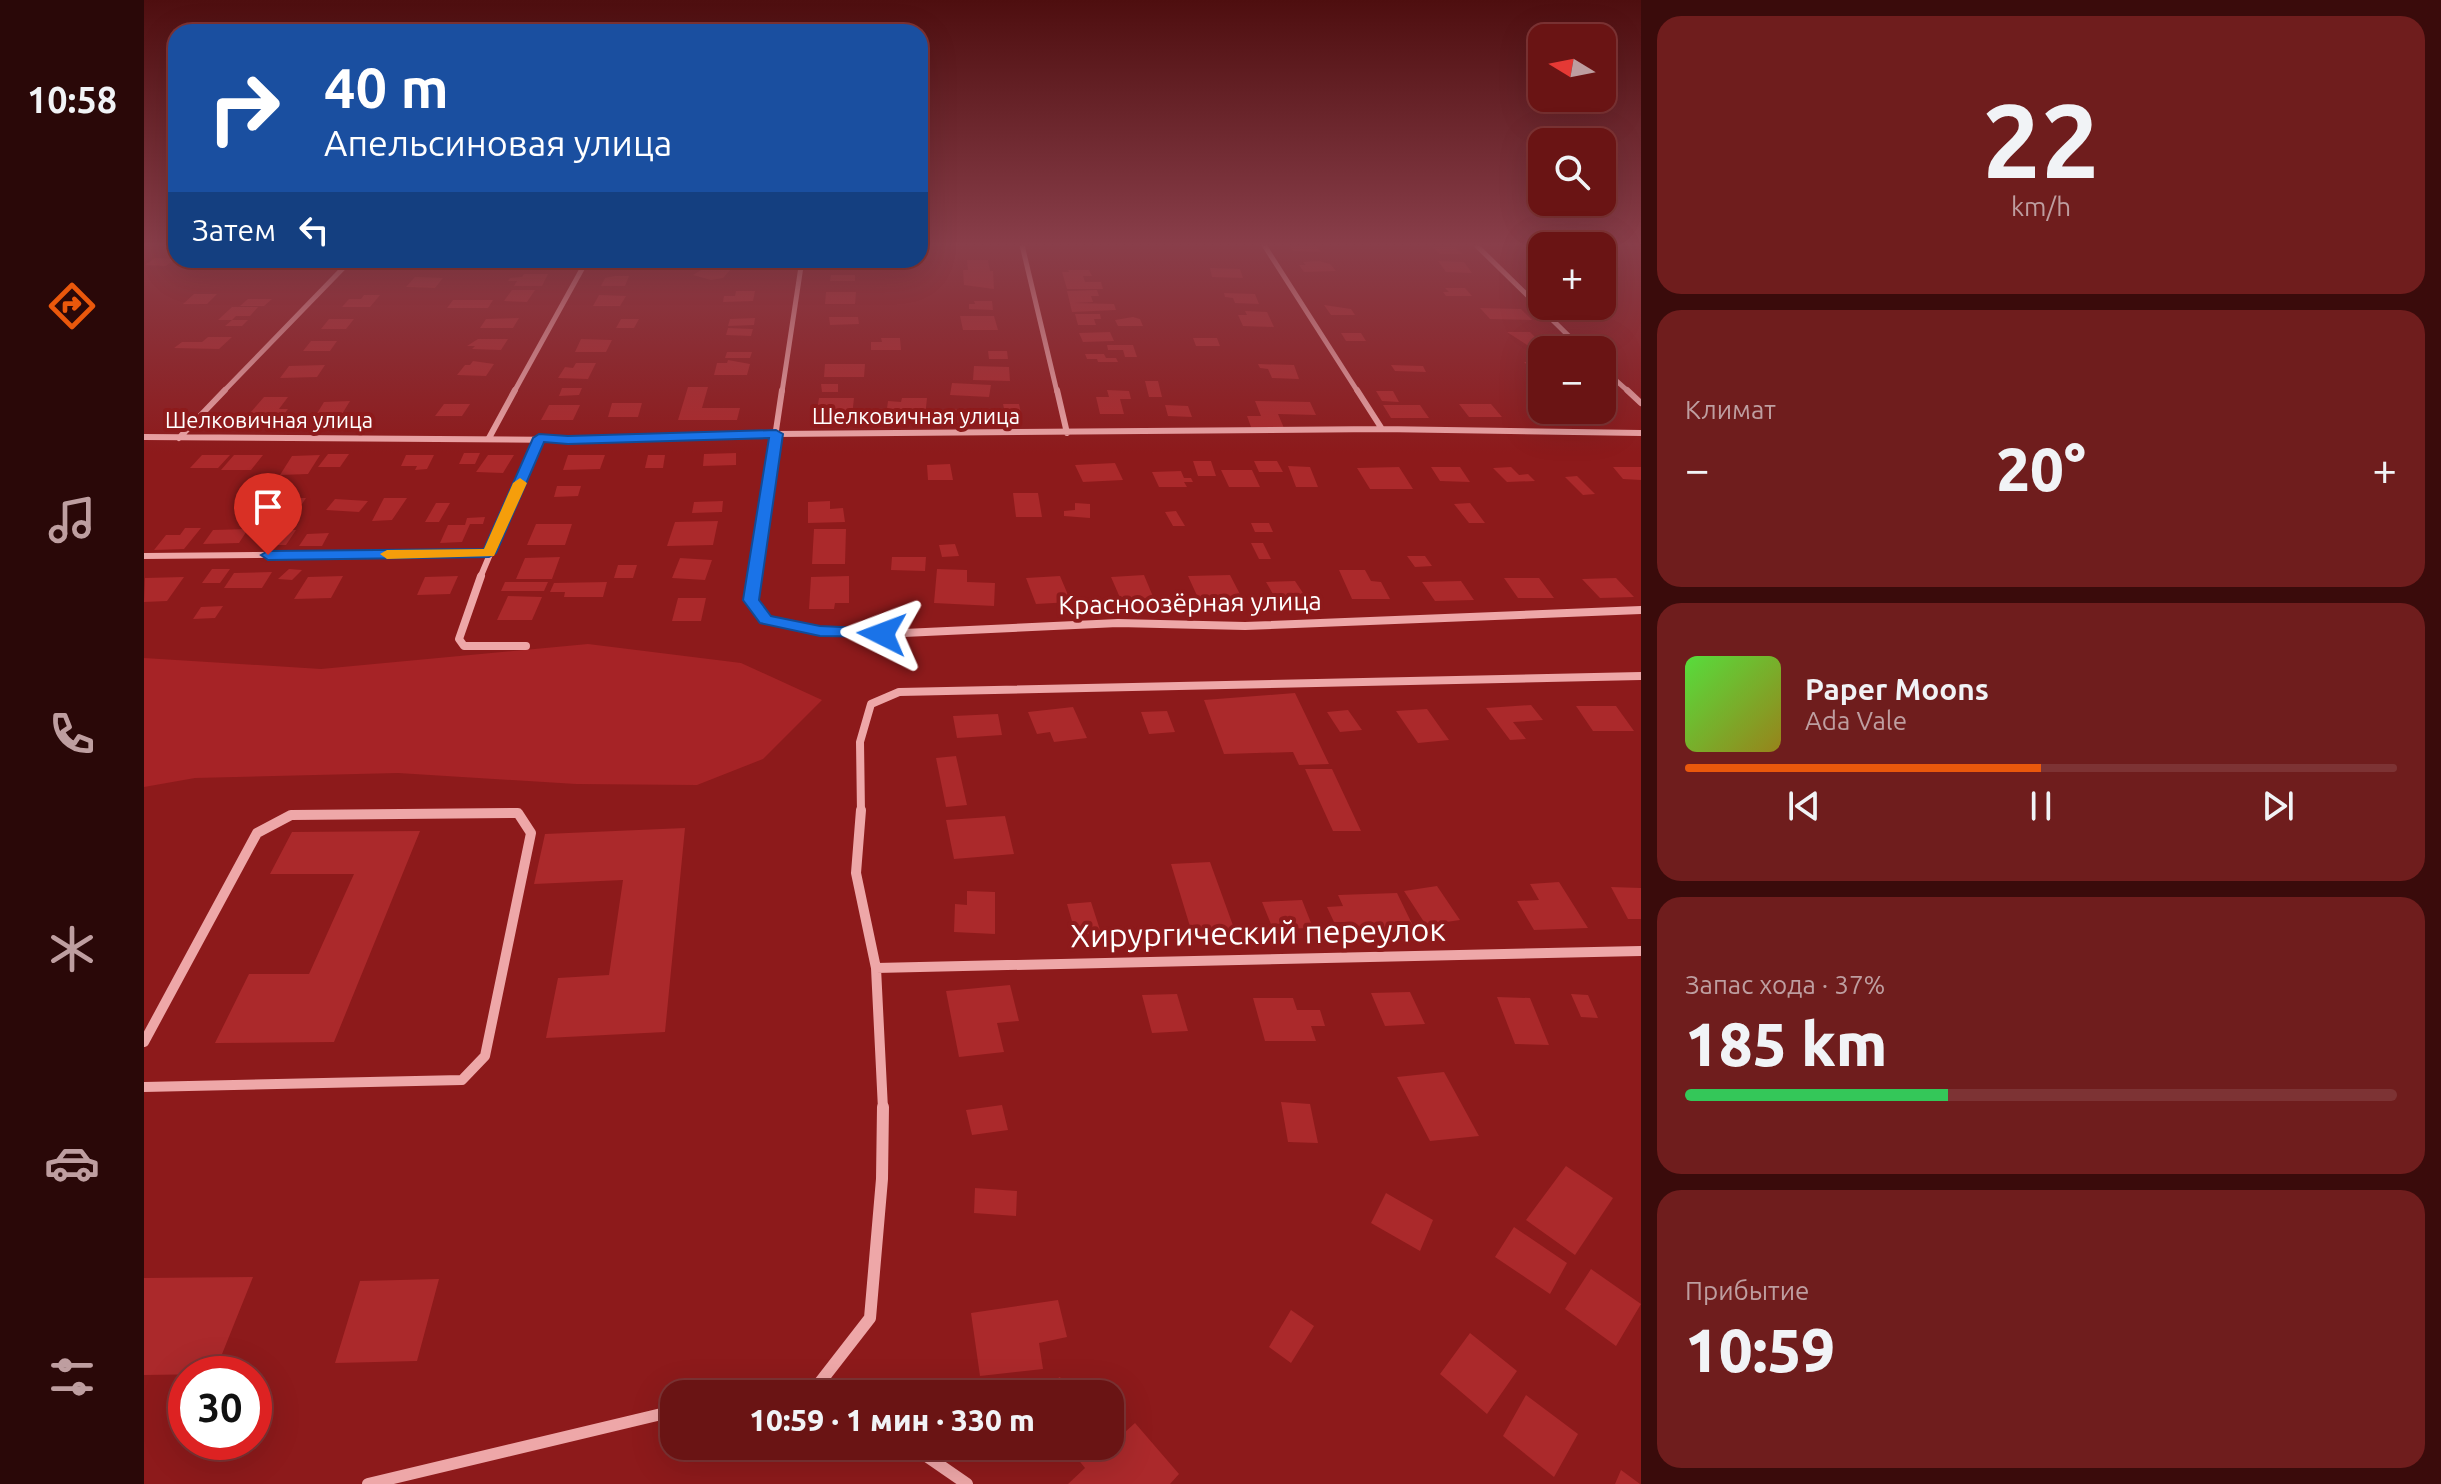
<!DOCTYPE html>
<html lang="ru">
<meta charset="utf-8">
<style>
:root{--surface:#6a1414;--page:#6f1d1d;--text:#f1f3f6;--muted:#be9ea0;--line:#7d3334;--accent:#ea580c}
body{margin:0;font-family:Ubuntu,sans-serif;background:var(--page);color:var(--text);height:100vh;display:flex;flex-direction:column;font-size:30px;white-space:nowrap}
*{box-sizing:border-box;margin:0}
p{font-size:26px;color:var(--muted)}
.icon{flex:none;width:44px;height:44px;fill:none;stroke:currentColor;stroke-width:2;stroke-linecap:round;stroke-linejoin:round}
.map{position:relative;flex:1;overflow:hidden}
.sheet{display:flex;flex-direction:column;gap:16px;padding:16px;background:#3a0b0b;width:800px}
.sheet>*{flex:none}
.guide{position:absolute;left:24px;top:24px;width:760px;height:244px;border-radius:24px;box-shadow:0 8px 32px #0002,0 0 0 2px var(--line);background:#1a4fa0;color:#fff;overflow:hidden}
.needle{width:52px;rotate:280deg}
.controls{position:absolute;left:1384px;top:24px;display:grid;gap:16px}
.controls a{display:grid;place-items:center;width:88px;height:88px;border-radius:16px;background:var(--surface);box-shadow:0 8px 32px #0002,0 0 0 2px var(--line);font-size:40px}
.speed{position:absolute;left:24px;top:1356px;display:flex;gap:16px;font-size:40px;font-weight:700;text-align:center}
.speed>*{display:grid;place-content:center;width:104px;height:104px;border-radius:50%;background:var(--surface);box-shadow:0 8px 32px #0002,0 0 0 2px var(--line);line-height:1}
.speed .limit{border:12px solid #d22;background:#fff;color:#111}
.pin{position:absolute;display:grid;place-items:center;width:68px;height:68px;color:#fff;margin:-82px -34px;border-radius:50% 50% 50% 0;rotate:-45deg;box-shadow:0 0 8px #0007}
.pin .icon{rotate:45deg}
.me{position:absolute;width:88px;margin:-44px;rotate:273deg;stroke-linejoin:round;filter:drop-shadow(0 0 6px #0008)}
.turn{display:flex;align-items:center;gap:28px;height:168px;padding:0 24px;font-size:36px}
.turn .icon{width:104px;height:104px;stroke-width:2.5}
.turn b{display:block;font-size:56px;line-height:68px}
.then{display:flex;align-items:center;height:76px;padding:0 24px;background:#0003;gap:16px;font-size:30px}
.big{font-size:60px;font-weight:800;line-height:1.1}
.sheet .card{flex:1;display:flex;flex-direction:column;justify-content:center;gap:12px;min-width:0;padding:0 28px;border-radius:24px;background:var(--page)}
.sheet .dial{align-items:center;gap:0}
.dial b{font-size:104px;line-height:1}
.song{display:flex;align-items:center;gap:24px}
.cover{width:96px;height:96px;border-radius:12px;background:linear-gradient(135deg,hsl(110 70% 55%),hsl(50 70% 35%))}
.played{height:8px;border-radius:4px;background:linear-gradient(90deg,var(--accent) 50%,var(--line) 50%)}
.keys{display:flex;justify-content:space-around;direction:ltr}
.heat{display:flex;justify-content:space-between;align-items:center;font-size:44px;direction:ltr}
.charge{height:12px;border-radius:6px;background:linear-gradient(90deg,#34c759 37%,var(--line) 0)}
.trip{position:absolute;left:516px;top:1380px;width:464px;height:80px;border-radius:24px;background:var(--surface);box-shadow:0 8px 32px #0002,0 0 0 2px var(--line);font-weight:800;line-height:80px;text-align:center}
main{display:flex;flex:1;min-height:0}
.tabs{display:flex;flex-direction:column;width:144px;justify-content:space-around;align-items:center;background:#2a0808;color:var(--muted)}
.tabs .icon{width:56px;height:56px}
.tabs .active{color:var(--accent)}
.tabs b{font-size:36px;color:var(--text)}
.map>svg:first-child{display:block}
.green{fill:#a62326}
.building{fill:#ab292b}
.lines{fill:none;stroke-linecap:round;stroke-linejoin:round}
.minor-far4{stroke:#eea7a8;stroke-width:5}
.minor-far3{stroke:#eea7a8;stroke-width:6}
.minor-far2{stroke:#eea7a8;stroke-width:8}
.minor-far1{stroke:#eea7a8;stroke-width:10}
.minor{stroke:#eea7a8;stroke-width:12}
.route{fill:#1a73e8;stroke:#114b97;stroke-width:2}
.slow{fill:#f59e0b}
.labels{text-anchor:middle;stroke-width:8;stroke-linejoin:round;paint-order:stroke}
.far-street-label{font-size:22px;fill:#fff;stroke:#8d1a1b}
.street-label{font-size:26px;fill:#fff;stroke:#8d1a1b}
.near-street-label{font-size:32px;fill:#fff;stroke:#8d1a1b}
</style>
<main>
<nav class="tabs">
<b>10:58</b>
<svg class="icon active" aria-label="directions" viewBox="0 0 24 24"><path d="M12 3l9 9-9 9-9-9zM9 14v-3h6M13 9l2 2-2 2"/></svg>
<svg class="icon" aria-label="music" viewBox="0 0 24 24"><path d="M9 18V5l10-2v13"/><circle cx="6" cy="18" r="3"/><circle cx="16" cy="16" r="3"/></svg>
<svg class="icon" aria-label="phone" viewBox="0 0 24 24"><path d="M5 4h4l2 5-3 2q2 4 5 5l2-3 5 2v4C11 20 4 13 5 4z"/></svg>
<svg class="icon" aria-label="climate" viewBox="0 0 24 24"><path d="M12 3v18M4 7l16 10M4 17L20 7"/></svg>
<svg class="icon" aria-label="car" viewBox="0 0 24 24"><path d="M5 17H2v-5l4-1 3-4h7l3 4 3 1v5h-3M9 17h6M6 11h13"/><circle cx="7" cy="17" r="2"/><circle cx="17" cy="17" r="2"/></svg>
<svg class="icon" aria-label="filters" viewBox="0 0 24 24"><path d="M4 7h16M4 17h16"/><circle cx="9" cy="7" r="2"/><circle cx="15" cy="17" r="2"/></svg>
</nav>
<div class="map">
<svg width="1497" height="1484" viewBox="0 0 1497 1484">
<rect width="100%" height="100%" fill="#8d1a1b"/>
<path class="green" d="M444,644l153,19 81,37 -59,59 -66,26 -121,-1 -178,-11 -203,5 -51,9v-129l177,11z"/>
<path class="building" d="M1146,245h26l5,7 -28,-1z
M1288,247h23l7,7h-22z
M11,258l20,1 -9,7 -21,-1z
M387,260h24l-5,7h-24z
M472,260h20l-6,9h-21z
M689,260h31l-2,10h-31z
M823,260h21l2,11h3l1,18 -30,-4 -1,-15h5z
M122,261h41l-7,7h-41z
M1175,261l11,3 6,7 -32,1 -5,-7h7l-3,-3z
M1294,261l26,1 8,11 -26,-1z
M562,267l26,1 -9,10 -12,2 -18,-5z
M1066,268l30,1 3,9 -31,-1z
M924,270h21l3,6h-9l2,6h16l2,7h-36l-5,-17h7z
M380,274h24l-6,12h-28l3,-5h-9l2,-3 12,-1z
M687,275h24v6h-25z
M471,276h14l-4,10h-24l4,-8z
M271,277l28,1 -8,10 -29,-1z
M1301,288h20l7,8h-26l-3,-4h6z
M368,290h23l-8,12 -23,-1z
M953,290l2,6h-8l2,6 -19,1 40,1 2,6 -44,2 -5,-21z
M592,291h19l-2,10 -30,1 1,-6h11z
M682,292h30l-1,12h-30z
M1080,293l31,1 4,10 -24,-1 -2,-5 -8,-1z
M50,294h23l-10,10h-24z
M220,295h16l-10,12h-28l7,-8h12z
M455,295l27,1 -6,10h-27z
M104,299h24l-8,7h-24z
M309,300h40l-5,8h-41z
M830,301h18l1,9 -24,-1v-5h6z
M1180,305l27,4 4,6h-24z
M88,307h26l-8,9h-14l-4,4h16l-6,6h-17l7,-6h-14z
M1336,308l41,1 11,11 -42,-1z
M1101,311l22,1 7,15 -31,-1 -5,-11h9z
M931,314h25l1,5h-7l2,6h-18z
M816,316h34l4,14h-35z
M685,317h29l1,7 -29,1z
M989,317l7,2 3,7h-25l-3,-6z
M375,318l-6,10h-33l6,-9z
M611,318l-1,7 -26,1 2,-7z
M185,319h25l-8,10h-25z
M477,319h18l-5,9h-18z
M584,328l25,1 -2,7 -25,-1z
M966,332l4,9 -31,1 -4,-9z
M1363,332h23l5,5h9l8,8h-25z
M1197,333h20l5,8h-20z
M64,337h24l-13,12 -45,-1 8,-6h20z
M737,338h19l1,12h-30v-8h11z
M1049,338h24l3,8h-24z
M334,339h30l-7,11 -29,-1 3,-3h-8z
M437,339l31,1 -6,12h-31z
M167,341h26l-7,10h-27z
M963,345h26l4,12h-12l-2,-7h-15z
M844,351h19l1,8h-19z
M583,352h25l-2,6h-25z
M941,354h19l2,4h10l2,4h-20l-1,-3h-10z
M584,360l22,4 -3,11h-33l3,-12h10z
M329,361l21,3 -8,12 -29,-1 8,-10h5z
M1380,362h18v12h-5z
M432,363h20l-8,16 -30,-1 7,-11 8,1z
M681,364h40l-1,13h-40z
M1114,364l36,1 5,14 -27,-1 -4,-9 -8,-1z
M181,365l-8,12 -37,1 9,-12z
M1247,365l32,1 3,6 -31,-1z
M830,366l35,1 1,14 -37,-1z
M1001,381h13l4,16h-13z
M808,383l39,2 -2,12 -39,-2z
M677,384h17v8h-16z
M544,387h20l-6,21h38l-3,12h-59z
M418,388h20l-3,7 -20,1z
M963,390l22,1 2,8h-11l4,15h-24l-4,-17h13z
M1232,391h17l6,11 -17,-1z
M120,397h24l-9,12h9l-9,11 -36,1z
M675,398h35l-2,18h-36z
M758,398h25l-2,19 -39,-1 2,-15 13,1z
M206,401l-11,18 -26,1 11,-18z
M1111,401l55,1 6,13 -38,-1 6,14 -33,-1 -4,-11h14z
M1398,402v8h19l6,6h-19l-14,-13z
M468,403h30l-4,14h-30z
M300,404h26l-8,12h-27z
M859,404h16l3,14h-16z
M1315,404h32l11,13h-33z
M405,405h31l-7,15h-32z
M1021,405l23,1 4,11 -24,-1z
M1239,405h37l9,13h-38z
M802,409l22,1v8l-22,-1z
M1422,410h36l7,6 -36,1z
M320,453h16l-5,11h-16z
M592,453v12l-33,1 1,-12z
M184,454h21l-9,13h-22z
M58,455h28l-12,13h-28z
M90,455h29l-12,15h-30z
M176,455l-12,19 -28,1 12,-19z
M262,455h28l-7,14 -12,1 2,-4h-16z
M344,455h26l-11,18 -27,-1z
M424,455h37l-5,14 -37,1z
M504,455h17l-2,13h-18z
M1049,461h18l5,15h-18z
M1110,461h23l6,11h-24z
M971,463l8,17 -40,2 -8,-17z
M806,464l3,16h-25l-1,-15z
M1144,466l22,1 8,20h-22z
M1255,467l14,22h-43l-13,-21z
M1287,467h29l10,15 -30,-1z
M1367,467l8,8 9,-1 7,7 -28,1 -14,-14z
M1469,467h28v13l-18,-1z
M1077,470h31l8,17h-31z
M1037,471l3,7h7l2,4h-9l3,5h-28l-7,-15z
M1433,476l18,18 -12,1 -18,-18z
M413,486h24l-3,10 -24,1z
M869,493h25l4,24h-26z
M122,498h40l-4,6h-40z
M240,498h23l-15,22 -20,1z
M191,499l33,2 -9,11 -33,-2z
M579,501l-1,11 -30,1 2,-11z
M686,501v8l13,-1 2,14 -37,1v-21z
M292,503h14l-11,19h-14z
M931,503l15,1v14l-26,-2v-5l11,-1z
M1326,503l15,20h-16l-15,-19z
M1032,511l9,15h-12l-8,-14z
M341,517l-2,7h-13l-8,18 -22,1 8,-18h17l2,-7z
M574,521l-5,24 -46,1 8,-24z
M1107,523h18l4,9h-18z
M392,524h36l-7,21h-38z
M41,528h16l-17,21 -30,1 12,-15h14z
M104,529l-9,14 -36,1 10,-14z
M670,529h32l-1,35h-33z
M130,530h22l-10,15h-24z
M185,533l-7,13h-23l8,-12z
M1107,543h12l8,16h-12z
M811,544l4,12 -17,1 -3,-12z
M1263,556h18l7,10 -17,1z
M416,557l-8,22h-36l9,-21z
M748,557h34l-1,14 -34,-1z
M536,558l32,2 -7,20 -33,-2z
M474,565h19l-4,13h-19z
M68,569h18l-10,14h-18z
M145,569l13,1 -10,10 -14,-1z
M793,569l30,1v12l28,1 -1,23 -60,-3z
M1195,570h26l6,11 10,1 9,17h-38z
M128,572l-10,16h-38l10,-15z
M1000,575l10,24 -33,1 -10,-23z
M1086,575l12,23 -43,2 -11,-24z
M199,576l-12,22 -37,1 14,-22z
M314,576l-8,18 -33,1 8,-18z
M705,576v27h-14l-1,6h-25l2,-32z
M916,576l11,26 -35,2 -10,-26z
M40,577l-17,24 -23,1 1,-24z
M1360,578h35l15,20h-36z
M1472,578l18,19 -34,1 -18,-19z
M1151,581l12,18 -30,2 -11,-19z
M1317,581l13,19 -39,1 -13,-19z
M361,582h43l-4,9h-43z
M463,582l-4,15h-39l1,-5h-15l4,-9z
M364,596l34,1 -10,23h-35z
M534,598h28l-5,23h-29z
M79,606l-8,12 -22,1 8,-12z
M1151,693l34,71 -30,1 -6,-13 -69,2 -20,-54z
M1387,705l12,15 -30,2 13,17 -16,1 -24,-32z
M1432,706h40l18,25h-41z
M929,707l14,31 -33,4 -4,-10 -13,2 -9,-22z
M1283,709l22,31 -31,3 -22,-32z
M1204,710l14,20 -22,2 -13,-20z
M1023,711l8,21 -26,2 -8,-22z
M854,714l4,21 -45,3 -4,-22z
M812,756l11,49 -21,2 -10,-49z
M1161,769h27l29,62h-28z
M861,816l9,38 -60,5 -8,-39z
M541,828l-20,204 -119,6 12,-60 51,-3 14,-95 -89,4 11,-50z
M276,831l-86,211 -119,1 34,-69h60l45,-100h-84l22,-42z
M1066,862l25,69 -43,2 -21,-69z
M1415,882l29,46 -54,2 -17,-29 22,-1 -9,-16z
M1293,886l23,34 -34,5 -22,-34z
M1467,887l30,1v31h-13z
M823,891l28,1v42l-41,-2 1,-28 12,1z
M1253,893l19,39 -60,3 -6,-13h-16l-7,-15 16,-1 -5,-11z
M1158,900l11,28 -40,1 -11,-27z
M947,902l10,31 -25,2 -9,-31z
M866,985l9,36 -22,2 7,29 -45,5 -13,-66z
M1266,992l15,32 -40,2 -14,-33z
M1033,994l11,37 -36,2 -10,-38z
M1427,994l17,1 10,23 -17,-1z
M1353,997l33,1 19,47 -34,-1z
M1109,998h40l4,12h23l5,16h-14l5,15h-51z
M1300,1072l35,64 -49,5 -33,-64z
M1137,1102l29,2 8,39 -30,-1z
M858,1105l6,25 -36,5 -6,-25z
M1422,1166l47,32 -38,57 -49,-35z
M831,1188l42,3 -1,25 -42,-3z
M1242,1193l47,27 -13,31 -49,-28z
M1370,1227l53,36 -17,31 -55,-37z
M1447,1269l50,35 -25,42 -51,-37z
M109,1277l-39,97 -70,1v-97z
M295,1279l-22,82 -82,2 25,-82z
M914,1300l9,37 -28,6 4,26 -63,7 -9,-63z
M1147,1310l23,16 -23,37 -22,-16z
M1326,1333l47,38 -30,43 -47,-40z
M916,1377l9,17h-40z
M1382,1395l52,39 -24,43 -51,-41z
M991,1423l44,51 -9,10h-102l17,-16 -12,-15 9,-7h28v-5l2,3z
M1477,1470l19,14h-25z"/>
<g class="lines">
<path class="minor-far4" d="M878,245l35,147
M1120,245l94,147
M1332,245l107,105
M1458,368l27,24
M79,392l128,-132
M370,392l73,-132
M638,392l20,-132"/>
<path class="minor-far3" d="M913,390l10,43
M1213,390l25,39
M1483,390l14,13
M0,437l424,3 208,-6 606,-5 259,4
M35,438l46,-48
M345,438l26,-48
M0,556l345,-3
M336,578l59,-140
M610,578l28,-188"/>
<path class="minor-far2" d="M337,576l-22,63 5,7h62
M611,576l-4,24 15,19 54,12 62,3 236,-11 127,3 396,-16
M717,812l-1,-70 11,-38 28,-12 742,-16"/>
<path class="minor-far1" d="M717,810l-5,63 20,95 7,141
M732,968l765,-17
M0,1042l113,-209 34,-18 227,-2 13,20 -46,223 -23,24 -318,7"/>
<path class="minor" d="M667,1394l59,-76 12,-139 1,-72
M768,1446l55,38
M224,1484l306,-73"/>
</g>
<linearGradient id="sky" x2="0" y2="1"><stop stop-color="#4e0e0f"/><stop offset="0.54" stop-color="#893e4a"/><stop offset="1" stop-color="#893e4a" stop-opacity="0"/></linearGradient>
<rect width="1497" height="453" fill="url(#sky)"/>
<path class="route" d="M632,430l7,4 -24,166 12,16 49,10 62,3 8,5 -3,3 -67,-1 -60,-13 -17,-23 26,-162 -201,6 -24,-2 -48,111 -7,4 -221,3 -7,-5 7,-4 216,-2 49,-111 6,-4 29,2z"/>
<path class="slow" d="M376,478l7,5 -33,73 -107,3 -7,-5 7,-4 97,-1 29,-66z"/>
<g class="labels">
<g class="far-street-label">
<text x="772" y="424">Шелковичная улица</text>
<text x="125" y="428">Шелковичная улица</text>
</g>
<g class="street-label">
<text transform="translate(1046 603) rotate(-1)" y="9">Красноозёрная улица</text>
</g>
<g class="near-street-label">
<text transform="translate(1114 933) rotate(-1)" y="11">Хирургический переулок</text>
</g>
</g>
</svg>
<div class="controls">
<a><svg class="needle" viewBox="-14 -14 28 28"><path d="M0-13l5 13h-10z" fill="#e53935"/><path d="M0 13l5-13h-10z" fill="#be9ea0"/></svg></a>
<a><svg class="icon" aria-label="search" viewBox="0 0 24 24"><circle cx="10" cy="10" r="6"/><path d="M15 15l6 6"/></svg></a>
<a>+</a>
<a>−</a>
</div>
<div class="speed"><div class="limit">30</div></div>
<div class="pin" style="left:124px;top:555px;background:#d93025"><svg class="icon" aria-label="arrive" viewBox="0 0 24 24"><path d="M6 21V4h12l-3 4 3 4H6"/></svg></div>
<svg class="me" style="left:738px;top:634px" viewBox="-20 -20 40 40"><path d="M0-17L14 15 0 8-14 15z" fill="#1a73e8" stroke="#fff" stroke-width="4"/></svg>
<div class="trip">10:59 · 1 мин · 330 m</div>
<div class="guide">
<div class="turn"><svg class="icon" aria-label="right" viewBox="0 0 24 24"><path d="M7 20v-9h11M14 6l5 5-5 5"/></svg><div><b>40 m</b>Апельсиновая улица</div></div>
<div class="then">Затем<svg class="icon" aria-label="left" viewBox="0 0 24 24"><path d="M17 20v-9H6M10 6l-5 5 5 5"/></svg></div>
</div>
</div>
<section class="sheet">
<div class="card dial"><b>22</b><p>km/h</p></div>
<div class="card"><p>Климат</p>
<div class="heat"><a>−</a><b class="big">20°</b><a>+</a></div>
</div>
<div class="card">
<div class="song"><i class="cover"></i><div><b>Paper Moons</b><p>Ada Vale</p></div></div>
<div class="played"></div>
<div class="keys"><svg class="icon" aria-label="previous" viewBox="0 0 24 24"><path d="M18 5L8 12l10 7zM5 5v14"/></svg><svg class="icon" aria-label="pause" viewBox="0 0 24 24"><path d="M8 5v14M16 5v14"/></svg><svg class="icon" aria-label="next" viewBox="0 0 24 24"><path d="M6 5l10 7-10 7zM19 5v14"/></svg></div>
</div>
<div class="card"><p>Запас хода · 37%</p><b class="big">185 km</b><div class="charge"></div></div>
<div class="card"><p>Прибытие</p><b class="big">10:59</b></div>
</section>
</main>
